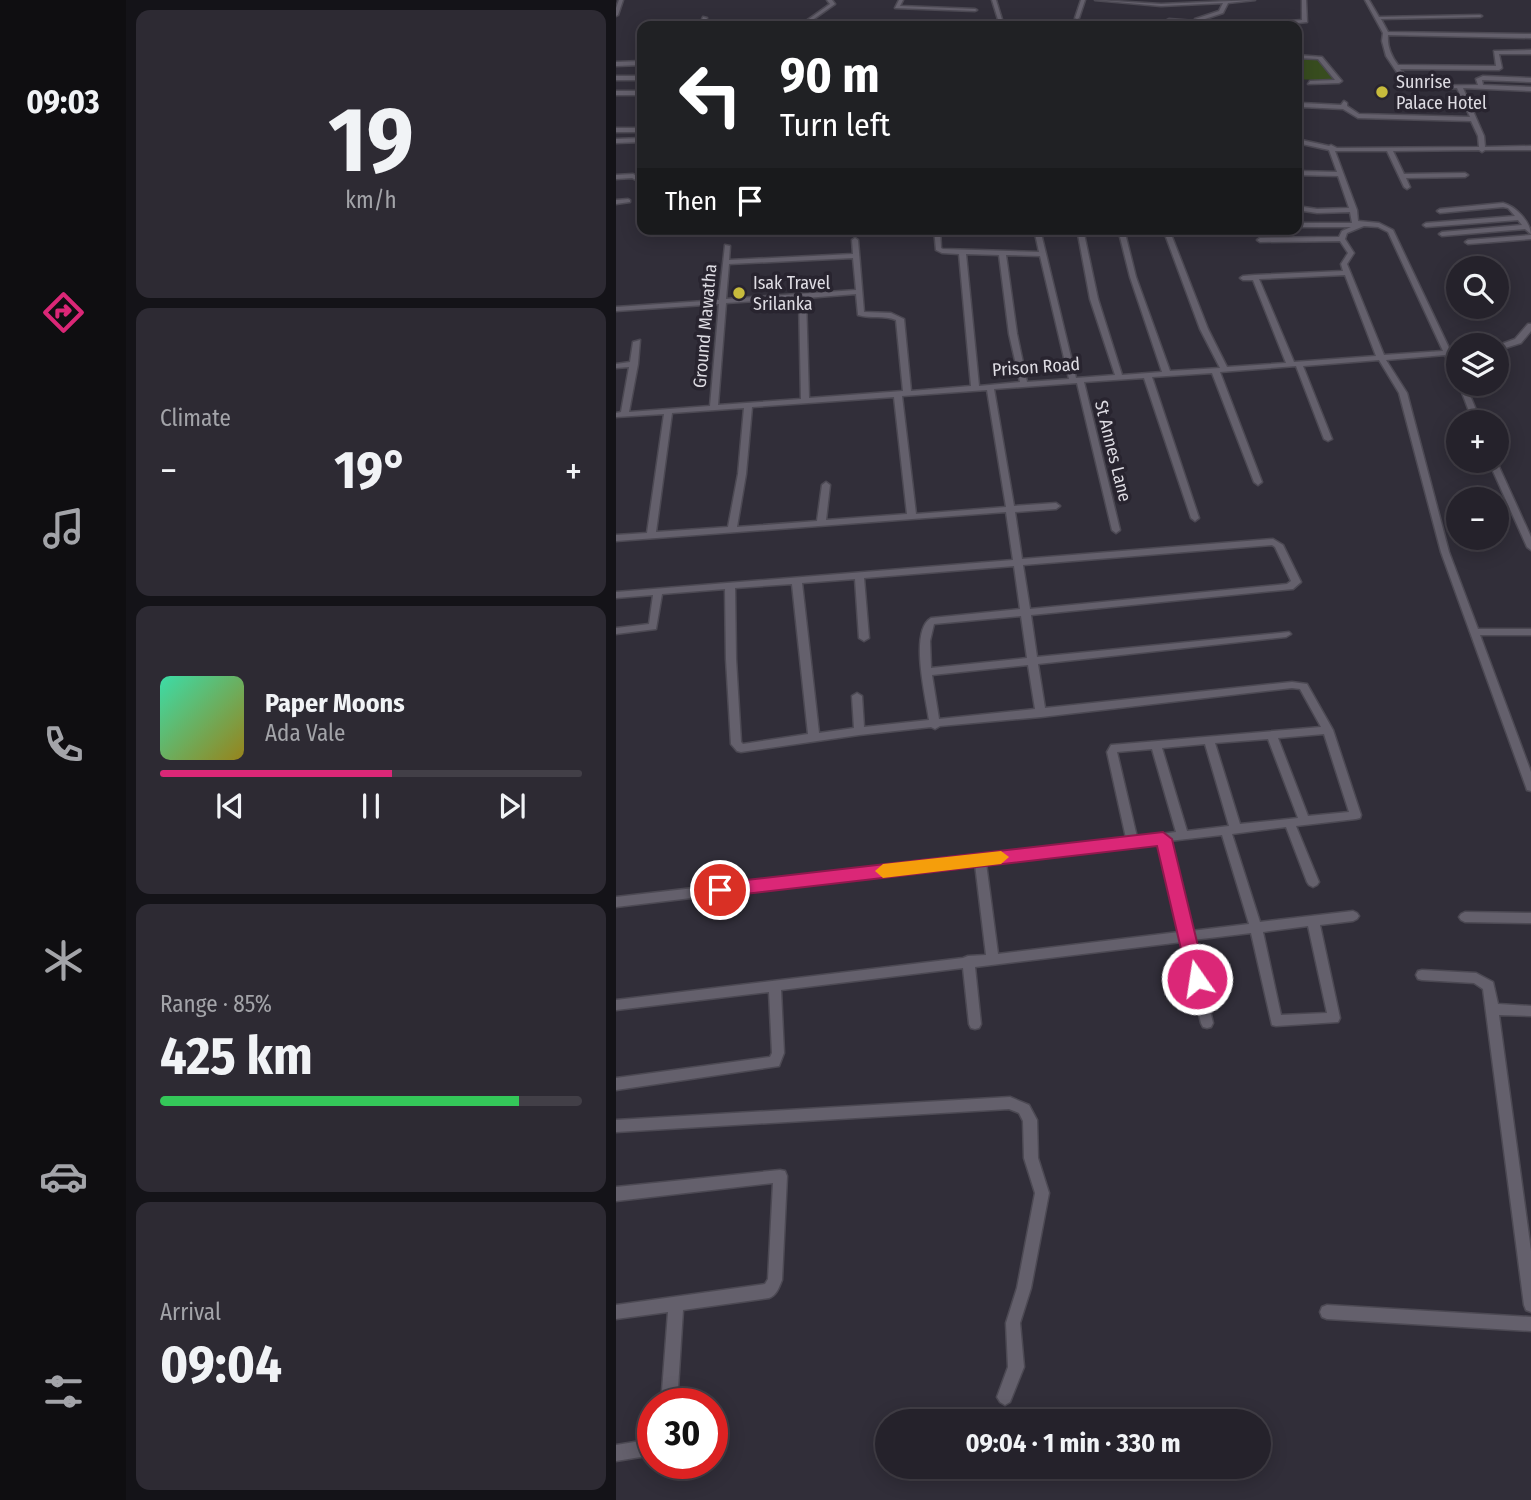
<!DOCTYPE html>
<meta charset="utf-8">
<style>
:root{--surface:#25222b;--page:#2d2a33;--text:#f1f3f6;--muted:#a3a4a9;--line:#423f47;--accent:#db2777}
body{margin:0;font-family:"Fira Sans Condensed",sans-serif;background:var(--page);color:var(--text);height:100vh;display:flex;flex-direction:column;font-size:26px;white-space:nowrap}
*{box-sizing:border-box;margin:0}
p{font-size:23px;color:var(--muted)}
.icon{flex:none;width:38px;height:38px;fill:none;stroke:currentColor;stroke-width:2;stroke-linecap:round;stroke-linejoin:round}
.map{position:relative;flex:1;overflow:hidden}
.panel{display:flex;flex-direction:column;gap:10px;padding:10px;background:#141318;width:490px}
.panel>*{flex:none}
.banner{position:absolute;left:21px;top:21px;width:665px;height:214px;border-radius:14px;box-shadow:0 4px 18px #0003,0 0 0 2px var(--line);background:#202124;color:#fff;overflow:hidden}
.controls{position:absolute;left:830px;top:256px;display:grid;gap:14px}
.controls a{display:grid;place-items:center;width:63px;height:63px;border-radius:50%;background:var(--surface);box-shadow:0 4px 18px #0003,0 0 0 2px var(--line);font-size:35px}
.speed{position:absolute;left:21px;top:1388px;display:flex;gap:14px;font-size:35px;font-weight:700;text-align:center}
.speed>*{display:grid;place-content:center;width:91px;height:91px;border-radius:50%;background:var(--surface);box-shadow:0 4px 18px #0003,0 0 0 2px var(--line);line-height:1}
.speed .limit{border:10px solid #d22;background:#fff;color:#111}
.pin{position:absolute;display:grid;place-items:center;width:60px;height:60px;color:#fff;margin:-30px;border:4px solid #fff;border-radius:50%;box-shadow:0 2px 7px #0007}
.me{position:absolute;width:77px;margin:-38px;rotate:347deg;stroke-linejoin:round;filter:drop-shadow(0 0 5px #0008)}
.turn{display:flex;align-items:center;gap:24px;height:147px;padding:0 28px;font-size:32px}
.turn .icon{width:91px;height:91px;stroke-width:2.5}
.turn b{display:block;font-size:49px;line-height:60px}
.then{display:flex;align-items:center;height:66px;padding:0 28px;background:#0003;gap:14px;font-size:26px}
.big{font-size:52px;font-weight:700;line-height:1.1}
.panel .widget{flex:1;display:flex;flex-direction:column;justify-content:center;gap:10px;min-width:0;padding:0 24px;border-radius:14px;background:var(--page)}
.panel .dial{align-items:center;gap:0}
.dial b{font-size:91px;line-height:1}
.song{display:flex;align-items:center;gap:21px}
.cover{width:84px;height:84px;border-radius:10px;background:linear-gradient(135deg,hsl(160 70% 55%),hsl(50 70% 35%))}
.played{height:7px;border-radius:4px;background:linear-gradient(90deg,var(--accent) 55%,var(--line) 55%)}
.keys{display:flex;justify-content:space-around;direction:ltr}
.heat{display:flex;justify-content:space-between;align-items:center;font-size:38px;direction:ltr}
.charge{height:10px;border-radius:5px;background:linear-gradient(90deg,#34c759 85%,var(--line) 0)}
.trip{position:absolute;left:259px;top:1409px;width:396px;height:70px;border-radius:35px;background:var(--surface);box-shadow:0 4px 18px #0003,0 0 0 2px var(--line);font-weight:700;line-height:70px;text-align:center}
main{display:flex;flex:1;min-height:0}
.tabs{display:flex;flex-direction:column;width:126px;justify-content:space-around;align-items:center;background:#0f0e11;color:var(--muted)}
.tabs .icon{width:49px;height:49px}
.tabs .current{color:var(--accent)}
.tabs b{font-size:32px;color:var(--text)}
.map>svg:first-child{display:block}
.green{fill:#384d1f}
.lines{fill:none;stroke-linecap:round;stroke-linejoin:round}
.street-casing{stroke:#4c4953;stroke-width:3}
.street{fill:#64606c;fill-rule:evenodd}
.route{fill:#db2777;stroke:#8e194d;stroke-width:2}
.slow{fill:#f59e0b}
.poi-dot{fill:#c7bb3c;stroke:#28242f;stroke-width:2.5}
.labels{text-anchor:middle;stroke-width:7;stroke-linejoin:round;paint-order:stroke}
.far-poi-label{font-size:18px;fill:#dedce3;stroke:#28242f;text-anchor:start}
.far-street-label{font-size:18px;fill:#dedce3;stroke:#28242f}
</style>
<main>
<nav class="tabs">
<b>09:03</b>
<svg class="icon current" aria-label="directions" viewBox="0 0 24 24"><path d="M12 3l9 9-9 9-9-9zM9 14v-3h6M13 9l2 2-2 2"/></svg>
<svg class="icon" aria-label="music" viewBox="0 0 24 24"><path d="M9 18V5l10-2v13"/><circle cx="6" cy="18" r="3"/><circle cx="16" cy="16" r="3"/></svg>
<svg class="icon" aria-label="phone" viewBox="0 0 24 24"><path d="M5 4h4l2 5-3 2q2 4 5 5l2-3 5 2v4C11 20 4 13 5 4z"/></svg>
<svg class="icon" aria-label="climate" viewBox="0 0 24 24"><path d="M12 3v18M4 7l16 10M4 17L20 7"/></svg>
<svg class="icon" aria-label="car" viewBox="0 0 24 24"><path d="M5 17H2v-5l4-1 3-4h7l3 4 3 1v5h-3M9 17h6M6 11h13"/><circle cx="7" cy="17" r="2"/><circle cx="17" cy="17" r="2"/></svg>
<svg class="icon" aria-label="filters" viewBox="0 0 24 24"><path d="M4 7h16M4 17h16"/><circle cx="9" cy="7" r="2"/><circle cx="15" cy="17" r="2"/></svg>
</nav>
<section class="panel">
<div class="widget dial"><b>19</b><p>km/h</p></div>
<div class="widget"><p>Climate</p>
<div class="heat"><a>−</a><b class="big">19°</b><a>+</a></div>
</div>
<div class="widget">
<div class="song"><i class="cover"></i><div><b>Paper Moons</b><p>Ada Vale</p></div></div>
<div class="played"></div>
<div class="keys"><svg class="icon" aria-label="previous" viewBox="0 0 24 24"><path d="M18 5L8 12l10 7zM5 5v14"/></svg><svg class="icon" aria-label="pause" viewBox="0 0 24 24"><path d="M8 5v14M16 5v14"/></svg><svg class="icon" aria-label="next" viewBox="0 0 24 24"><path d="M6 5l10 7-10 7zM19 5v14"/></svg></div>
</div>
<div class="widget"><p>Range · 85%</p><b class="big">425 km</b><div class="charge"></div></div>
<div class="widget"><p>Arrival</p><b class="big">09:04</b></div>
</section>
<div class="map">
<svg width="915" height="1500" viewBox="0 0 915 1500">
<rect width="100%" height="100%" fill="#312e39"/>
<path class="green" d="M681,59h21l16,22 -37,-2z"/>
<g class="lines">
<defs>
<path id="street" d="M3,0h4l-5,15 -2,1v-8z
M211,0h5l3,4 -31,22h-5l31,-22z
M283,0h4l-3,6 75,3 2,1 -2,1 -80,-3z
M376,0h4l8,26h-4z
M465,0h4l-6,18 -2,1 -2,-1z
M479,0l66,4 94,-4 -27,3 -5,10 -24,8 45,4 2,1h-17l-62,-6 2,-1 26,2v-2l24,-8 4,-8 -62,3z
M686,0h4l1,22 -35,4 5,-4 25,-2z
M749,0h4l10,17 101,-2 2,1 -2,1 -99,2 7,13 143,2v4l-143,-3c-1,11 3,21 10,30l98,1 -2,-15 37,-1v4h-32l3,14 -3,2 -99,-1 15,17 63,-1 -2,-6 7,-3 48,2v4l-49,-2 1,5 48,2v4l-68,-3 21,48 1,11 46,-1v4h-46l-3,2 -3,-2 -86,1 11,23 61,-1 3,2 -3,2 -59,1 4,9 -3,2 -3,-2 -17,-36h-52l22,59 1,11 21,2 14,7 57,120h8v4l-6,1 6,11v11l-4,-2 -9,-20 -59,5 21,33 42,159 29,77h53v6h-51l51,137v19l-4,-1 -1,-3 -85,-235 -42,-159 -20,-33 -76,6 29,73 -4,2 -4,-2 -28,-73 -76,6 42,110 -4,3 -4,-3 -42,-109 -60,4 47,141 -4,3 -4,-3 -47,-140 -60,4 36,148 -4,3 -4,-3 -35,-147 -83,6 20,117 42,-3 4,3 -4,3 -41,3 7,47 251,-20 10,6 18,37 -8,7 -262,26 6,42 252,-25 2,2 -5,3 -248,27 7,44 247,-26 15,2 26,46 28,85 -1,3 -4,1 -60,7 23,56 -2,3 -4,2 -4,-2 -2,-3 -21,-55 -54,7 28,88 93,-11 4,2 2,3 -2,3 -4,2 -33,4 20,93 -2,4 -62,4 -4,-1 -21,-92 -58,7 20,83 -2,4 -4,1 -4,-1 -2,-4 -19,-81 -207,25 6,57 -2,4 -4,1 -4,-1 -2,-4 -6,-56 -182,22 3,63 -5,13 -163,24v-12l154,-21 2,-4 -3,-61 -153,18v-10l347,-42 5,-2 18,-1 -11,-91 -359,43v-10l510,-59 -19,-86 4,-7 210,-18 -21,-38 -8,-1 -251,29 -101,9 -5,3 -4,-2 -72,8 -118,17 -4,-1 -6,-7 -5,-85 -1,-70 -63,5 -6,35 -40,5v-6l33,-4 4,-29 -37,3v-6l397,-32 -7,-48 -390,29v-6l31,-2 17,-119 -48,3v-4l5,-1 8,-45 -13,1v-4l14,-2 3,-20 7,-2 -2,24 -9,48 81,-6 9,-102 -103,7v-4l103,-7 6,-55 5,1 -1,14 124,-6 -1,-14 3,-2 3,2 6,72 27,1 13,6 7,72 60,-5 -12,-132 -17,-1 -6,-3 -2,-21h6l1,19 2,1 96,3 -5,-23h6l36,149 39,-3 -25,-76 -13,-70h6l15,70 24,76 40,-3 -32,-95 -12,-48h6l12,48 34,94 50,-3 -20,-39 -37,-100h6l39,100 19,38 59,-4 -33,-83h-10l-3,-2 3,-2 12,-1 88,-4 -2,-7 7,-11 -8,-12 -80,1 -3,-2 3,-2 79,-1 3,-6 9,-4h-49l-5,-4v-5l7,5h48l-2,-11 -33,1 -20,-3v-4l20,3 32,-1 -11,-32 -41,-1v-4l40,1 -8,-22 -32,-7v-4l32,7 2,-1 6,3 142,-1 -1,-11 -7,-15 -113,-3 -15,-9 -41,-2 -5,4v-5l4,-3 40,2 3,-4 3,2v3l12,8 111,3 -13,-29 -45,1 -16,-18 -10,-15 -4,-15 1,-8zM748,226l14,1 10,5 55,119 -59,4 -37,-91 7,-11 -9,-14 2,-6zM350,254l33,1 10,79 11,48 -41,4zM390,255l34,1 29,123 -42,3 -10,-48zM237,258l3,32 -130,9 3,-35zM729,275l31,81 -82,6 -35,-83zM240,294l2,21c13,4 26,0 38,5l7,71 -94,7 -3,-100zM183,298l2,101 -83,6 8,-102zM371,390l19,117 -90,7 -14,-118zM278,397l13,117 -81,6 4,-35 -4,-3 -4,3 -5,36 -80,6 9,-53 6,-67zM128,408l-6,66 -10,53 -72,5 16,-119zM656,545l3,2 16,34 -4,3 -257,25 -7,-44zM398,566l6,43 -89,9c-22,13 -5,80 -2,102l-65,7 -2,-31 -5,-3 -5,3 2,32 -35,5 -17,-150 53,-4 4,59 5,3 5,-3 -5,-60zM176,584l16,150 -65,10 -2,-2 -5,-83 -1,-71zM405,616l6,42 -96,10 -1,-27 4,-17zM412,665l7,44 -96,10 -7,-44zM708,734l25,78 -41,4 -30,-78zM652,739l30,79 -58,6 -25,-81zM589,744l24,82 -42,5 -25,-83zM536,749l24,83 -39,5 -20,-85zM606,835l27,89 -58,7 -22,-90zM542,843l21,89 -181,22 -12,-91zM692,926l19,87 -46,2 -18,-83z
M87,17l4,1 -4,8h-4z
M681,55l25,2 20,24 -3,2 -31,1 2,-3 25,-1 -17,-21 -21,-1z
M26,61v4l-26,1v-4z
M0,76h26v4h-26z
M0,91h26v4h-26z
M0,128h26v4h-26z
M26,138v4l-26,1v-4z
M0,175l17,-1 9,5v4l-10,-5 -16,1z
M12,199l2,1v2l-14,2v-4z
M887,203c12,3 27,18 28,31l-6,-5 -83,7 -3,-2 3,-2 80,-7 -4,-5 -92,7 -3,-2 3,-2 89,-7 -7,-8 -5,-1 -63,6 -3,-2 3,-2z
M915,235v4l-63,5 -3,-2 3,-2z
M912,324h3v7l-10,12 -25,8v-5l19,-7z
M842,382l7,1 16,39h-8z
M872,460h8l35,77v13l-4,-3z
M849,912l66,1v10l-66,-1 -4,-2 -2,-3 2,-3z
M806,970l54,3 17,9 5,22 33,2v10l-32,-1 32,236v61l-5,-2 -2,-5 -41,-316 -9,-6 -52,-3 -4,-1 -2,-4 2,-4z
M394,1097l19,8 8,15 1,38 11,35 -18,95 -11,35 4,44 -14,35 -5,3 -5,-3 -3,-5 11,-30 -2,-44 11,-35 18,-95 -11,-35 -1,-37 -4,-8 -10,-4 -393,23v-12z
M164,1170l5,1 2,5 -5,104c-3,7 -5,15 -13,18l-86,12 -6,94h-16l7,-92 -52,7v-14l149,-21 3,-5 5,-96 -157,18v-14z
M711,1305l204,12v14l-204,-12 -5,-2 -2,-5 2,-5z
M37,1439v16l-37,6v-16z"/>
</defs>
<use href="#street" class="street-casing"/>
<use href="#street" class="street"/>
</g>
<path class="route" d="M547,832l9,7 34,140 -2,5h-13l-3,-5 -31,-133 -437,51 -9,-7 9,-7z"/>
<path class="slow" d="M385,851l8,6 -8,7 -118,14 -8,-7 8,-7z"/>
<g class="poi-dot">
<circle cx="766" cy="92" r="7"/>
<circle cx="123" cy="293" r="7"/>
</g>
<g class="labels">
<g class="far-poi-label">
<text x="780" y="88">Sunrise<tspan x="780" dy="21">Palace Hotel</tspan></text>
<text x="137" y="289">Isak Travel<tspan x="137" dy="21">Srilanka</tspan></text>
</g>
<g class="far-street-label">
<text transform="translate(89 326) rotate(-85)" y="6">Ground Mawatha</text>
<text transform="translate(420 367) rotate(-4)" y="6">Prison Road</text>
<text transform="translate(497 451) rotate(76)" y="6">St Annes Lane</text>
</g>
</g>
</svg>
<div class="controls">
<a><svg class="icon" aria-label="search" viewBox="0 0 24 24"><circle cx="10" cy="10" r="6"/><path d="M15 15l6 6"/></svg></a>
<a><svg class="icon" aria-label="layers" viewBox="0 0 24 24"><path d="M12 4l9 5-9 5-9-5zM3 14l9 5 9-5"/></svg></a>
<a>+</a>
<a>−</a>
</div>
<div class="speed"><div class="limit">30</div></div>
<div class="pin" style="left:104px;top:890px;background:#d93025"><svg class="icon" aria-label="arrive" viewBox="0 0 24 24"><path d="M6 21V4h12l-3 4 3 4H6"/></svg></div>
<svg class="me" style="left:581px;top:979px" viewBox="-20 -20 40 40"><circle r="17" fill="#db2777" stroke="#fff" stroke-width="3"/><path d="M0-11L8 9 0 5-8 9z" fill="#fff"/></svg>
<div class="trip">09:04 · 1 min · 330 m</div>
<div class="banner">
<div class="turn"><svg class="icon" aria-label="left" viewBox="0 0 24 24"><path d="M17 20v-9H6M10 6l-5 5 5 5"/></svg><div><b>90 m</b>Turn left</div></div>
<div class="then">Then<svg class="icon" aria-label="arrive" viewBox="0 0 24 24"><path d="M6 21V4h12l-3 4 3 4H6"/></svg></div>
</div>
</div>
</main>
